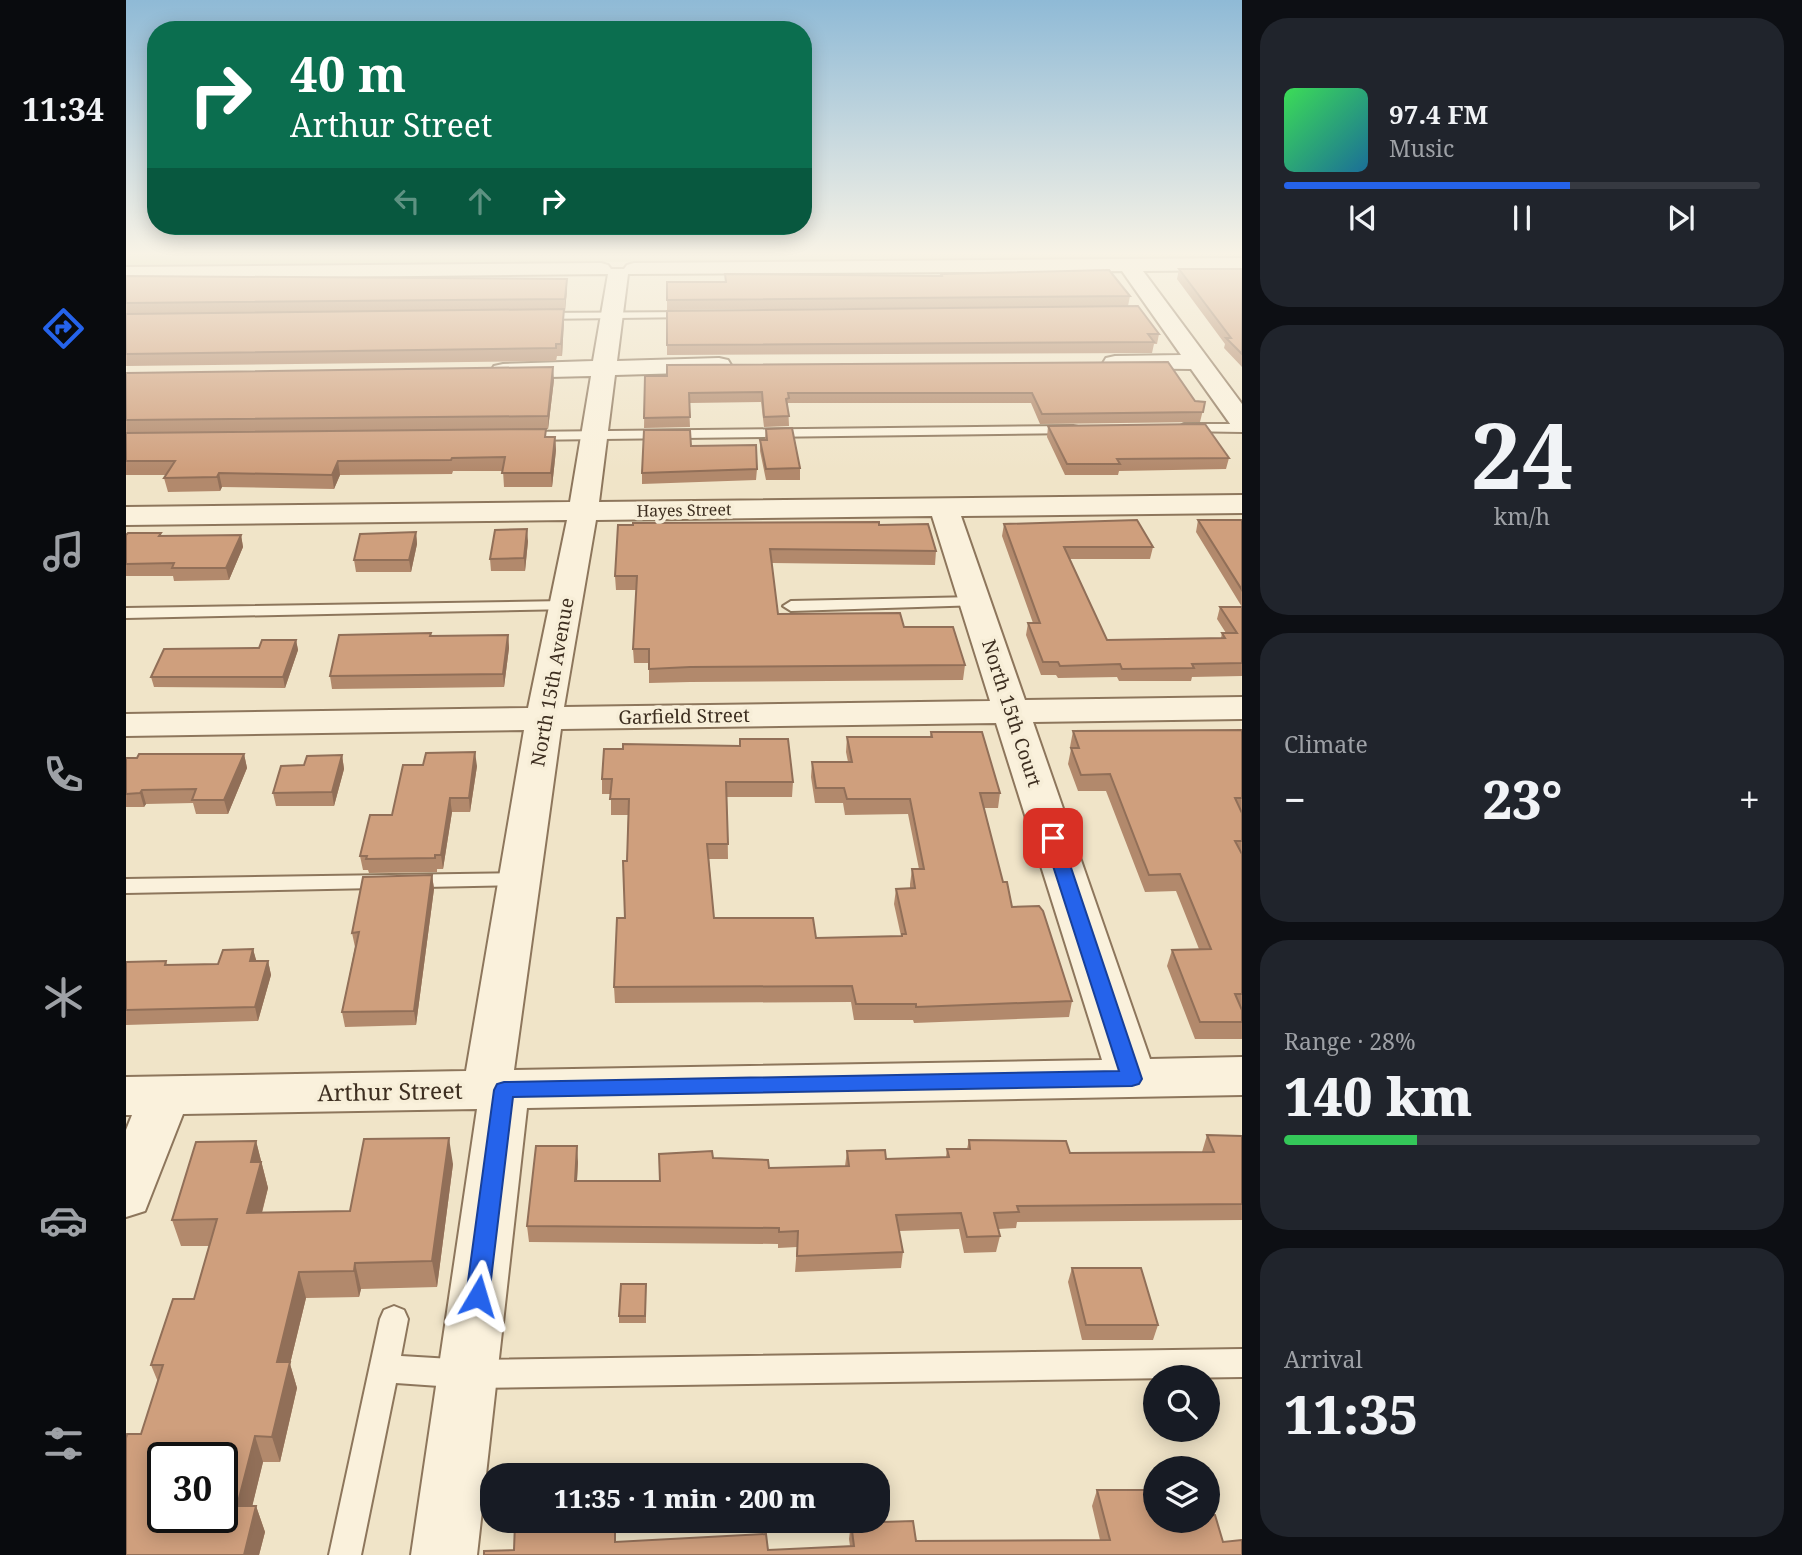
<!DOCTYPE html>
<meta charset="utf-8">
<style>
:root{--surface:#171b24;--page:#20242c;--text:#f1f3f6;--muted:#9ea1a6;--line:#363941;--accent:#2563eb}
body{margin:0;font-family:"Noto Serif",serif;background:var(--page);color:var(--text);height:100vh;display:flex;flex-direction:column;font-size:26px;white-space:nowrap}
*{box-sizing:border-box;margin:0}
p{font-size:23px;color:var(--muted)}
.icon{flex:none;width:38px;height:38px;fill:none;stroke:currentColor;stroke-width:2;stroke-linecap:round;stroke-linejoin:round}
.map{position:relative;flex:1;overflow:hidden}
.side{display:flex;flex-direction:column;gap:18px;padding:18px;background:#0d0f14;width:560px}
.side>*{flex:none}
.top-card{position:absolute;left:21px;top:21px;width:665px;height:214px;border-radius:28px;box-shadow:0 4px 18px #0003;background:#0b6e4f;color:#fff;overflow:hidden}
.fabs{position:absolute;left:1017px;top:1365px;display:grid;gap:14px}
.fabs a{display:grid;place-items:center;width:77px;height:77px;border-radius:50%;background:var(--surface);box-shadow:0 4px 18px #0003;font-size:35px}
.speed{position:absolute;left:21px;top:1442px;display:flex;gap:14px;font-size:35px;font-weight:700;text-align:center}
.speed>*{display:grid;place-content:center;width:91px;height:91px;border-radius:50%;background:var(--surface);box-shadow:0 4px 18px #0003;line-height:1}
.speed .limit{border:4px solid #111;border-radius:10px;background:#fff;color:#111}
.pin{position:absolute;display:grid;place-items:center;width:60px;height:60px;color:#fff;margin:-30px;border-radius:14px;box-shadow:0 4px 10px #0006}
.me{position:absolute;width:77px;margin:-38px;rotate:7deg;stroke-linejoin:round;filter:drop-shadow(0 0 5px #0008)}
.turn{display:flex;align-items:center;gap:24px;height:147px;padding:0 28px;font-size:32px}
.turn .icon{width:91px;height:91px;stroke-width:2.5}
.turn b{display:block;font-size:49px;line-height:60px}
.lanes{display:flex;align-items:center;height:66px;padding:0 28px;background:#0003;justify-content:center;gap:35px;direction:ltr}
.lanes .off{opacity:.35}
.big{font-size:52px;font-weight:800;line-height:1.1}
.side .card{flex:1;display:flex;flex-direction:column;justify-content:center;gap:10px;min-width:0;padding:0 24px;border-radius:28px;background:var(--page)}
.side .dial{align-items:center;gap:0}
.dial b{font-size:91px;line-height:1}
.song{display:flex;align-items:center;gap:21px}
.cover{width:84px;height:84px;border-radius:10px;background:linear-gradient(135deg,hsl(130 70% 55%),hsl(200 70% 35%))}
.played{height:7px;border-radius:4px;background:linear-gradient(90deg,var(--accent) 60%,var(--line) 60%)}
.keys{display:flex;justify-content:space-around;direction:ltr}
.heat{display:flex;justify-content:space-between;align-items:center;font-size:38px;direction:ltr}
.charge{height:10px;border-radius:5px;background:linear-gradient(90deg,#34c759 28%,var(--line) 0)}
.trip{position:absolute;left:354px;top:1463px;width:410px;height:70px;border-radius:28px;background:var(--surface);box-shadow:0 4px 18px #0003;font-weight:800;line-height:70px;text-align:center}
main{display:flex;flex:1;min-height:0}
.tab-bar{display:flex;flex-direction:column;width:126px;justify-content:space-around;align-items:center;background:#090b0e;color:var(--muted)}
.tab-bar .icon{width:49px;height:49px}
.tab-bar .on{color:var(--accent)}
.tab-bar b{font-size:32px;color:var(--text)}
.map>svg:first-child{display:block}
.green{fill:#c9cf9b}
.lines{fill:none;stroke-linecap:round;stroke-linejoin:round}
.lane-casing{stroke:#8d765c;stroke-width:4}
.street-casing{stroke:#8d765c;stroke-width:4}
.lane{fill:#faf1dc;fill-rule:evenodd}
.street{fill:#faf1dc;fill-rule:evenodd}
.wall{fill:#b2896c}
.shaded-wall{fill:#916f58}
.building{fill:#cf9f7d;stroke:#916f58;stroke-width:2;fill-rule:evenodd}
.route{fill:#2563eb;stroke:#184099;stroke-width:2}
.labels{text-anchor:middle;stroke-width:7;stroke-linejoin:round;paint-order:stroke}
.far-street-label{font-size:16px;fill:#3d2e20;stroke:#f7eed8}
.street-label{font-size:19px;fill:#3d2e20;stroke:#f7eed8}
.near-street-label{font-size:23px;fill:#3d2e20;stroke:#f7eed8}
</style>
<main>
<nav class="tab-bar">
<b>11:34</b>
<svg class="icon on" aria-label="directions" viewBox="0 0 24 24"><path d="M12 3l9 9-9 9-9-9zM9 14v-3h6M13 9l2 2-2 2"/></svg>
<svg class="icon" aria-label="music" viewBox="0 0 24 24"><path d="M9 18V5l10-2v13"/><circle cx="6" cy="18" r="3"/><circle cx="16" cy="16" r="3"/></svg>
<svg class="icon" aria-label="phone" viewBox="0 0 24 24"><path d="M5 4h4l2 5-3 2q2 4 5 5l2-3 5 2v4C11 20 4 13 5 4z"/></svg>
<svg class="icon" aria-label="climate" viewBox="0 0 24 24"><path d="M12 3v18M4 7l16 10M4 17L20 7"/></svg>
<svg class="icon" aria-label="car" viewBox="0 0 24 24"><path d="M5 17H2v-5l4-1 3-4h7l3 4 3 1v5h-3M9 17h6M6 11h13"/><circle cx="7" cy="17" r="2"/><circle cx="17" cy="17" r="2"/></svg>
<svg class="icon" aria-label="filters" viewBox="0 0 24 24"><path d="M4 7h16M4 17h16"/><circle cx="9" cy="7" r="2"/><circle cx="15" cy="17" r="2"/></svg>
</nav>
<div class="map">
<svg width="1116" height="1555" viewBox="0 0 1116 1555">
<rect width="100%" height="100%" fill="#f0e4c8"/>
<path class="green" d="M0,252h1116v6l-1116,7z"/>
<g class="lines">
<defs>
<path id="lane" d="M565,312l4,1v4l-156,2 -6,-3 6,-3z
M1058,424h58v8l-63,-1 -2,-3z
M947,426l5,1v6l-556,7 -7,-4 7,-4z
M849,597l6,2 2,3 -2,3 -190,6 -8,-5 8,-5z
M439,601l8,5 -2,3 -445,9v-10z
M394,873l7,2 4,5 -4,5 -401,8v-14z
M268,1306l10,4 4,9 -7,37 67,4 774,-11v28l-774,11 -72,-5 -35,172h-32l51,-236 4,-9z"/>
<path id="street" d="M1116,258v12l-99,1 99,133v26l-9,-2 -42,-59 -85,-1 -3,-5 3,-5 9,-2 66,-1 -59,-84 -494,3 -11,87 102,-3 9,2 3,5 -3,5 -9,2 -104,3 -16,127 643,-7v18l-281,3 64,184 217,-3v22l-209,3 117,337 92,-2v38l-715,13 -50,447h-66l66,-446 -294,5 -38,97 -19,6v-87l6,-15h-6v-38l340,-6 58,-341 -398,6v-22l402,-6 39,-188 -441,5v-18l444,-5 21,-126 -88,2 -9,-2 -3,-5 3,-5 9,-2 90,-3 15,-87 -482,5v-12l475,-4 7,2 3,4h13l3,-4 7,-2zM806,516l58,185 -426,6 32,-187zM870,723l106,337 -588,10 47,-341z"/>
</defs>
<use href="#lane" class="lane-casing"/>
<use href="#street" class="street-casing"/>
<use href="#lane" class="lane"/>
<use href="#street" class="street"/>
</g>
<path class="wall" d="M1053,269h63v98l-18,-19 1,-4 -48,-65z
M599,274l216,2v-2l189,22 -2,10 -461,4v-28h58z
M0,276l441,14 -2,21h-1v10l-2,35h-5l-1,5 -430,5z
M541,311l492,23 -2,10h-3l-2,9 -485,2z
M0,373l428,7 -6,49h-2v8h9l1,13 -4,37h-48l-1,-16h-50l-1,3 -112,1 -6,14 -112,-2 -2,4 -52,1 -4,-14 2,-3h-40z
M519,376l550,25 10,1 -5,20 -160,2 -9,-21h-243l1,23 -25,1 -3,-25 -72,1 1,24 -46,1z
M922,426l181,32 -3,11 -107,2 -1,4h-53l-18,-38z
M640,429l34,39v12h-34l-6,-29v-11h5z
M565,446l66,23 -1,11 -114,4v-11z
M1072,520h44v87l-46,-75z
M878,524l149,23 -3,12h-81l38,81 114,-2 1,-5h4l-9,-14 3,-12h22v69l-50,1 -1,4h-72l-2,-4 -59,1 -2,-3h-15l-15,-40 2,-12h5l-31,-87z
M753,525l57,26 -1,14 -163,-2 6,51 126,13 61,38 -2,15 -273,2 -41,1v-20h-15l-1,-14 3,-59h-20l-1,-14z
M290,532l1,12 -6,28h-55l-2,-12z
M35,533v3l80,-1 2,12 -14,33 -55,1 -1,-5h-47v-41z
M402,541l-3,30h-34l-1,-12z
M382,635l1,13 -5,39 -172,2 -2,-13 101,-40z
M170,640l2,10 -13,38 -131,-1 -3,-10 108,-29z
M1116,730v309h-47l-28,-73 5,-16 27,-1 -23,-58 -31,1 -39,-101h-28l-10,-27 3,-15 -1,-2 3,-16z
M805,732l69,61 -2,15h-14l19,74 9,25 60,94 -3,16 -155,6 -1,-3h-59l-3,-18 -236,1 -1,-16 11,-69 3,-103h-17v-21h-9v-15l191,3 -1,15h-65l1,62h-19l5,59 102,20 85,-2 -7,-32 2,-15 14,-1v-4l2,-15h7l-11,-55 -63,1 -2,-12h-28l-4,-26 1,-15h36l-2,-10 1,-15h83z
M118,754l3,14 -19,46h-32l-3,-11 -47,1 -2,3h-18v-49z
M216,755l2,14 -10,37h-58l-3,-13 31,-28z
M351,766l-7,46h-18l-9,57h-6v3l-68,1 -1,-3h-5l-3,-14 32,-41z
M306,875l2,14 -18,136 -71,2 -3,-15 13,-65 -3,-14z
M127,949l3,12h12l3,14 -13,46 -132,4v-63l40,-1 1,4 51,-1z
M1081,1135l35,1v84l-225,2 -1,6 -18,1 2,7 -4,16 -32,1 -5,-24 -60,2 4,21 -2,16 -106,4 2,-25 -19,1v-4l-249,-2 -2,-16 51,-64 -1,19h83l53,-23 56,10 76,-2 2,-15 39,8 60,-2 1,-8h20l2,-9 101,13 132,-1z
M130,1141l12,47 -6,25 88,-2 103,-47 -16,123 -76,2 -2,8 -53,1 -16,66 7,24 -17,74h-17l-11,44h4l9,26 -6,23h-133l15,-121 17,-52 -7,-17 43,-66 16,-53h-29l-9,-26z
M946,1268l86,57 -5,15h-71l-14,-58z
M520,1284v39h-27v-7z
M971,1490l58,31 68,21 19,13 -728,-5 101,-8 153,8 82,-4 -1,-7 2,-16 65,18 184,-1 -8,-34z"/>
<path class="shaded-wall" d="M441,279v11l-2,21v-12z
M438,309v12l-2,35 -1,-12z
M427,367l1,13 -6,49v-13z
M429,437l1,13 -4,37 -1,-14z
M212,461l2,14 -6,14 -2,-14z
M93,473l3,14 -2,4 -3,-14z
M401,529l1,12 -3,30 -1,-13z
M290,532l1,12 -6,28 -2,-12z
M115,535l2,12 -14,33 -3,-12z
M382,635l1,13 -5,39 -1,-13z
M170,640l2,10 -13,38 -2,-11z
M349,752l2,14 -7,46 -1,-14z
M118,754l3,14 -19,46 -4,-14z
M216,755l2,14 -10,37 -2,-14z
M16,790l4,14 -2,3 -4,-14z
M324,798l2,14 -9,57 -2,-14z
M306,875l2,14 -18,136 -2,-14z
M127,949l4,14 -7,-2z
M142,961l3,14 -13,46 -3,-14z
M323,1138l4,26 -16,123 -5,-26z
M130,1141l12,47 -13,51 -8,-26 4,-51z
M451,1146l1,16 -2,35 -1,-16z
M229,1263l6,26 -2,8 -5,-26z
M173,1272l7,26 -16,66 7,24 -17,74 -8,-25 5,-75z
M129,1436l8,26 -17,70 -9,-26z
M130,1506l9,26 -6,23h-15z"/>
<path class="building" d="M1053,269h63v85l-16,-16h5z
M983,270l21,26 -463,4v-18h59l-1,-8 217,2 -1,-2z
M0,276l441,3 -2,20 -439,4z
M1012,306l21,28h-11l6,8 -487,3v-34z
M438,309l-3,35h-5v4l-430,6v-40z
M1042,362l27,39 10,1 -2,10 -161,2 -10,-21h-244l1,5 -3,1 3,17 -25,1 -2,-25 -73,1 1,24 -46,1 1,-42h22v-11z
M427,367l-5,49 -422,4v-47z
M1079,424l24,34 -112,1 3,5h-53l-19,-38z
M666,428l8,40 -34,1 -6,-29h7l-1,-11z
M420,429l-1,8h10l-4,36h-49l3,-16 -53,1 -1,2 -113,1 -6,14 -113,-2 -2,4 -53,1 11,-17h-49v-28z
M518,430h46l1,16 65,-1 1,24 -115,4z
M1011,520l16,27h-89l43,93 118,-2 -3,-5h15l-17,-26h22v56l-50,1 2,4 -72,1 -2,-5 -60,2 -2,-4h-15l-15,-39h12l-36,-99z
M1072,520h44v70z
M753,522v3l49,-1 8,27 -166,-2 8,65 122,-1 4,14h49l12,38 -275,2 -41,2v-20h-16l4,-73h-22l3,-51h15v-2z
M401,529l-3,29 -34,1 5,-29z
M290,532l-7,28h-55l6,-26z
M2,533h33l-2,3 82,-1 -15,33h-54l2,-5 -48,1v-29z
M305,633l-1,3 78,-1 -5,39 -173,2 9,-41z
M136,640h34l-13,37h-132l13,-28 95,-1z
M1116,730v68h-7l7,15v28h-7l7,13v140h-7l7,16v12h-42l-28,-72 39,-1 -31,-75 -31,1 -39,-101 -29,1 -10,-27h8l-6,-17z
M805,732h51l18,61h-20l23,89h4l5,25 27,-1 4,5 29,90 -156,6v-3h-60l-4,-18 -238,1 3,-69h8l-2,-57h4l2,-62h-19l2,-20h-10l2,-30h19v-5l117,2v-7h48l5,43h-67l2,62h-21l7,74h99l3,20 86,-2v-2h4l-10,-45 19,-1 -3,-19h12l-14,-70h-63l-3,-11h-28l-4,-26h40l-5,-25h85z
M349,752l-6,46h-19l-9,57h-6v3l-69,1 1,-3h-7l10,-41h22l11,-50h20l3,-12z
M13,754h105l-20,46h-32l4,-11 -54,1 -2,3 -14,1v-36h11z
M216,755l-10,37 -59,1 8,-27 23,-1 3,-9z
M306,875l-18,136 -72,1 17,-80 -7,1 11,-56z
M127,949l-3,12h18l-13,46 -129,3v-48l40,-1 -1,4 53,-1 5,-14z
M1081,1135l35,1v68l-225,2 2,6 -25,1 6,23 -33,1 -6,-24 -65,2 7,37 -106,4 1,-25 -19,1v-4l-252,-2 9,-80h41l-2,35h85l-1,-27 53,-3 1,7 55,2 1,8 80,-2 -2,-15 38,-1 1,9 63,-2 -2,-8h23l-1,-9 97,1 4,12 144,-1z
M323,1138l-17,123 -77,2 -1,8 -55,1 -22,90h13l-18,75 -17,-1 -18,70h19l-12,49h-118v-117l1,-4h14l22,-69h-12l22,-66h21l23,-80 -45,1 24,-78 60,-1 -5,21h10l-14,51 103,-2 14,-72zM37,1458h59v59h-59z
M946,1268h69l17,57h-72z
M495,1284h25l-1,32h-26z
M971,1490h56l2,6v25h53v-6h7l8,27 19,-2v15h-758v-4l30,-1 1,-27 71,-2h29v21l151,-8 2,16 86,-4 -3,-23 62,-2 3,20 194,-1z"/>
<linearGradient id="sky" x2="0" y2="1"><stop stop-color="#8fbad6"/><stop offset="0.54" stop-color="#f8f3e6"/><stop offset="1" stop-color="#f8f3e6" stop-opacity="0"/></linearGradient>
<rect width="1116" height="470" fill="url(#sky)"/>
<path class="route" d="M927,833l8,5 81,241 -3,5 -7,2 -619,11 -24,199 -3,8 -8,3 -9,-3 -3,-8 28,-206 3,-6 7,-2 615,-11 -75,-233z"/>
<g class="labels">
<g class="far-street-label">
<text transform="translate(558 510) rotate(-1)" y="6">Hayes Street</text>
</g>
<g class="street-label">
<text transform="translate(426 682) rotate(-80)" y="7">North 15th Avenue</text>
<text transform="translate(886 713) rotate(72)" y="7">North 15th Court</text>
<text transform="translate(558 716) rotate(-1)" y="7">Garfield Street</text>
</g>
<g class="near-street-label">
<text transform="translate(264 1092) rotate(-1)" y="8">Arthur Street</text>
</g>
</g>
</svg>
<div class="fabs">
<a><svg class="icon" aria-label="search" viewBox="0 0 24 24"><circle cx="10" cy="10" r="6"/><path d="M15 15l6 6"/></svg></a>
<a><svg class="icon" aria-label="layers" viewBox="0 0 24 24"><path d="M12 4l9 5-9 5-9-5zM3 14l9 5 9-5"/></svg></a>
</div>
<div class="speed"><div class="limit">30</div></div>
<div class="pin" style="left:927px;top:838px;background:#d93025"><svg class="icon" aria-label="arrive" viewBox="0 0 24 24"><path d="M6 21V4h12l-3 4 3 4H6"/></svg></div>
<svg class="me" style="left:352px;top:1296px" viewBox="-20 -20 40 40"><path d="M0-17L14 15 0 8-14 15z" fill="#2563eb" stroke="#fff" stroke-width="4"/></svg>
<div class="trip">11:35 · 1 min · 200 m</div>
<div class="top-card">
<div class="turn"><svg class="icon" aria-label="right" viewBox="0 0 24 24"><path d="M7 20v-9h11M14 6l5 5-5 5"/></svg><div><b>40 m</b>Arthur Street</div></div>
<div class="lanes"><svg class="icon off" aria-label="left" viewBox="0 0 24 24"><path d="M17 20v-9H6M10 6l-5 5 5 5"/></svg><svg class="icon off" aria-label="ahead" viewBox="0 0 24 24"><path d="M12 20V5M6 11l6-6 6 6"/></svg><svg class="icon" aria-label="right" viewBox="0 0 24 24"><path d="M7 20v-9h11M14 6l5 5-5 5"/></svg></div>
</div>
</div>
<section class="side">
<div class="card">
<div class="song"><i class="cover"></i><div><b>97.4 FM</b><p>Music</p></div></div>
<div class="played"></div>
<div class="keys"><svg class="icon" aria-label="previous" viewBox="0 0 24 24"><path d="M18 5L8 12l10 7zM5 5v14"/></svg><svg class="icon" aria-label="pause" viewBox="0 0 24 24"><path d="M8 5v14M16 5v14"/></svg><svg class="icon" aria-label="next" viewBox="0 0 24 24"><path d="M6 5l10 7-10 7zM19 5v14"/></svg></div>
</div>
<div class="card dial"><b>24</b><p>km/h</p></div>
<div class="card"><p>Climate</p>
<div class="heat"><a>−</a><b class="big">23°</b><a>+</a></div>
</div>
<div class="card"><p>Range · 28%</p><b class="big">140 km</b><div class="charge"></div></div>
<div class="card"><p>Arrival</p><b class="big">11:35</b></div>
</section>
</main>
